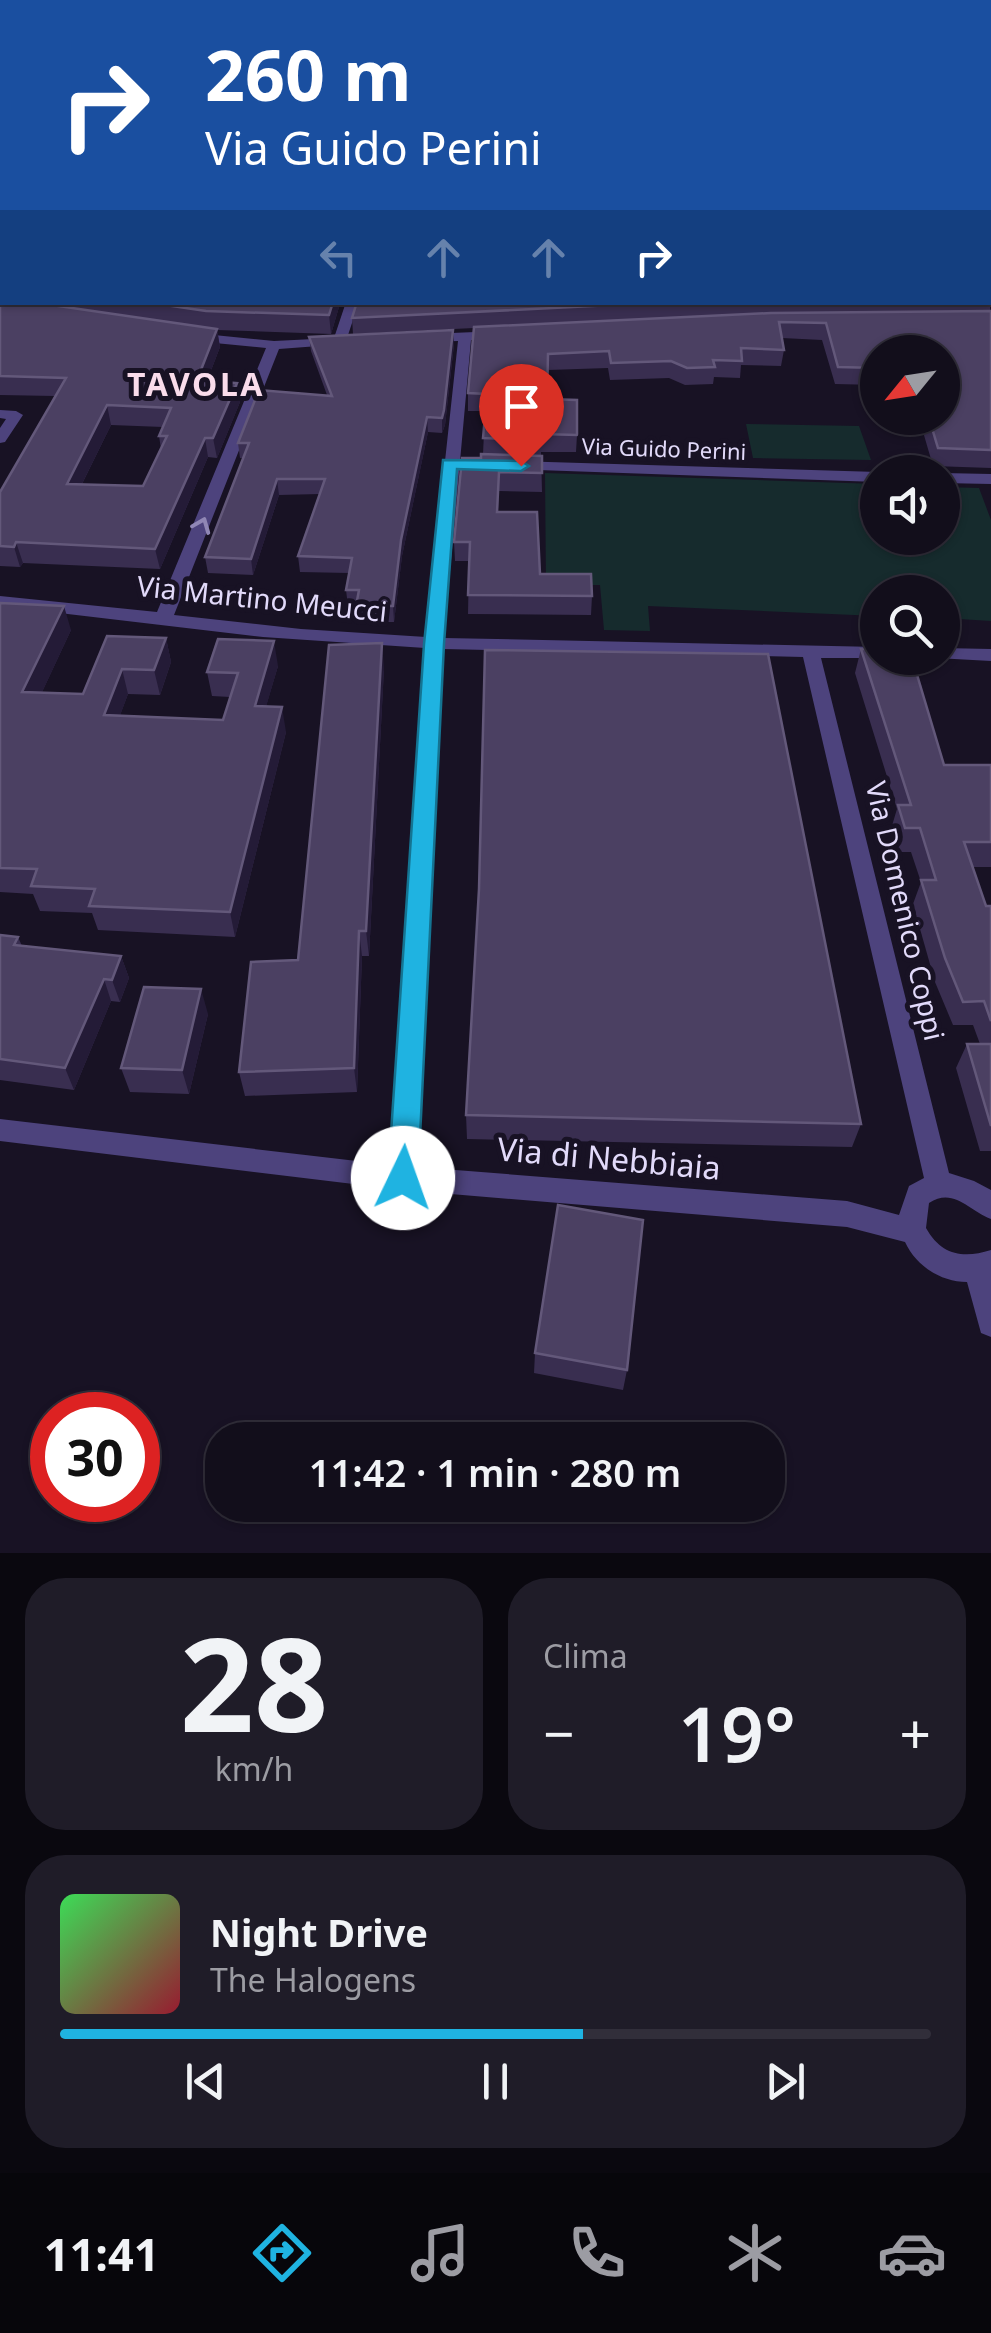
<!DOCTYPE html>
<html lang="it">
<meta charset="utf-8">
<style>
:root{--surface:#120e1b;--page:#1f1c28;--text:#f1f3f6;--muted:#9c9ca3;--line:#312e3a;--accent:#1fb3e1}
body{margin:0;font-family:"Noto Sans",sans-serif;background:var(--page);color:var(--text);height:100vh;display:flex;flex-direction:column;font-size:38px;white-space:nowrap}
*{box-sizing:border-box;margin:0}
p{font-size:32px;color:var(--muted)}
.icon{flex:none;width:55px;height:55px;fill:none;stroke:currentColor;stroke-width:2;stroke-linecap:round;stroke-linejoin:round}
.map{position:relative;height:1553px;overflow:hidden}
.details{display:flex;flex-direction:column;gap:25px;padding:25px;background:#0a080f;flex:1}
.details>*{flex:none}
.banner{position:absolute;left:0px;top:0px;width:992px;height:305px;box-shadow:0 2px 8px #0004,0 0 0 2px var(--line);background:#1a4fa0;color:#fff;overflow:hidden}
.needle{width:65px;rotate:240deg}
.controls{position:absolute;left:860px;top:335px;display:grid;gap:20px}
.controls a{display:grid;place-items:center;width:100px;height:100px;border-radius:50%;background:var(--surface);box-shadow:0 2px 8px #0004,0 0 0 2px var(--line);font-size:50px}
.speed{position:absolute;left:30px;top:1392px;display:flex;gap:20px;font-size:50px;font-weight:700;text-align:center}
.speed>*{display:grid;place-content:center;width:130px;height:130px;border-radius:50%;background:var(--surface);box-shadow:0 2px 8px #0004,0 0 0 2px var(--line);line-height:1}
.speed .limit{border:15px solid #d22;background:#fff;color:#111}
.pin{position:absolute;display:grid;place-items:center;width:85px;height:85px;color:#fff;margin:-102px -42px;border-radius:50% 50% 50% 0;rotate:-45deg;box-shadow:0 0 10px #0007}
.pin .icon{rotate:45deg}
.me{position:absolute;width:110px;margin:-55px;rotate:3deg;stroke-linejoin:round;filter:drop-shadow(0 0 8px #0008)}
.turn{display:flex;align-items:center;gap:35px;height:210px;padding:0 40px;font-size:45px}
.turn .icon{width:130px;height:130px;stroke-width:2.5}
.turn b{display:block;font-size:70px;line-height:85px}
.lanes{display:flex;align-items:center;height:95px;padding:0 40px;background:#0003;justify-content:center;gap:50px;direction:ltr}
.lanes .off{opacity:.35}
.big{font-size:75px;font-weight:600;line-height:1.1}
.details .tile{flex:1;display:flex;flex-direction:column;justify-content:center;gap:15px;min-width:0;padding:0 35px;border-radius:40px;background:var(--page)}
.details .dial{align-items:center;gap:0}
.dial b{font-size:130px;line-height:1}
.song{display:flex;align-items:center;gap:30px}
.cover{width:120px;height:120px;border-radius:15px;background:linear-gradient(135deg,hsl(130 70% 55%),hsl(350 70% 35%))}
.played{height:10px;border-radius:5px;background:linear-gradient(90deg,var(--accent) 60%,var(--line) 60%)}
.keys{display:flex;justify-content:space-around;direction:ltr}
.heat{display:flex;justify-content:space-between;align-items:center;font-size:55px;direction:ltr}
.details .tiles{flex:1;display:grid;gap:25px;grid-template-columns:1fr 1fr}
.tile:last-child{grid-column:span 2}
.trip{position:absolute;left:205px;top:1422px;width:580px;height:100px;border-radius:40px;background:var(--surface);box-shadow:0 2px 8px #0004,0 0 0 2px var(--line);font-weight:600;line-height:100px;text-align:center}
.menu{display:flex;height:160px;justify-content:space-around;align-items:center;background:#07060b;color:var(--muted)}
.menu .icon{width:70px;height:70px}
.menu .current{color:var(--accent)}
.menu b{font-size:45px;color:var(--text)}
.map>svg:first-child{display:block}
.green{fill:#162b2d}
.lines{fill:none;stroke-linecap:round;stroke-linejoin:round}
.stream{stroke:#111b3e;stroke-width:4}
.street{fill:#4d437d;fill-rule:evenodd}
.wall{fill:#392e50;fill-rule:evenodd}
.shaded-wall{fill:#241b37}
.building{fill:#4b4062;stroke:#63587a;stroke-width:2.5;fill-rule:evenodd}
.oneway{stroke:#9087b5}
.route{fill:#1fb3e1;stroke:#147492;stroke-width:2.5}
.labels{text-anchor:middle;stroke-width:10;stroke-linejoin:round;paint-order:stroke}
.far-street-label{font-size:22px;fill:#e2dafa;stroke:#181224}
.street-label{font-size:28px;fill:#e2dafa;stroke:#181224}
.far-district-label{font-size:32px;font-weight:bold;letter-spacing:2.5px;fill:#fadceb;stroke:#181224}
.near-street-label{font-size:32px;fill:#e2dafa;stroke:#181224}
</style>
<div class="map">
<svg width="991" height="1553" viewBox="0 0 991 1553">
<rect width="100%" height="100%" fill="#181224"/>
<path class="green" d="M267,0h724v50l-1,-48z
M746,424l113,2 12,34 -118,-2z
M545,473l332,11 1,54h64l1,-51 36,1 12,32v101l-48,-3 -1,-26h-64l-1,24 -229,-10 2,25 -46,-1 -4,-45h-54z"/>
<g class="lines">
<path class="stream" d="M219,0l39,2"/>
<path class="street" d="M346,302h13l-14,42 -66,5 -105,266 127,14 125,8 32,-296 -30,1 -7,-4 7,-4 71,-3 5,1v6l-33,2 -27,298 434,9v11h5h-62l128,515 25,8 17,9v29c-22,-8 -37,-32 -62,-16l-3,25c15,27 37,31 65,22v87l-10,-4 -14,-51c-26,0 -51,-16 -62,-40l-58,-15 -444,-37 -403,-49v-22l391,46 34,-517 -162,-11 -263,-31v-10l157,16 109,-264 -72,-7 -7,-4 7,-4 80,8 60,-3zM443,649l360,8 121,521 -15,8 -10,29 -52,-14 -430,-34z
M0,410l16,1 7,4 -18,27 -5,1v-15l6,-9 -6,-1z
M515,461l363,11h1l-1,10 -368,-13v-6z
M942,473l49,1v10l-49,-1z
M942,648l49,1v12l-55,-3h6z"/>
</g>
<path class="wall" d="M0,245l2,1v38h-2z
M990,272l1,196 -58,-2 -12,-41 -21,-1 -2,-6h44l-64,-66v33l-43,-1 -13,-44 -40,-2 2,12 -3,16 -40,-1 -1,13 -26,-1 -1,7 -28,1 -16,-7 -59,2 -2,-12 -60,2 -1,29 30,36 -1,17h-35l1,40 -43,-1 -1,21 42,62 52,22 -1,19 -123,-1 1,-53h-14l-1,-19 29,-88 2,-43h-17v-18l6,-65 -121,6 -1,-16 5,-16h633z
M0,298l2,4h336l1,5 -8,27 -114,-4 3,17 -13,34 30,2 3,19 -23,56 -9,-1 -48,112 -137,-6 -3,4 -20,-1v-74l55,-96 -55,-1zM111,425l52,2 -4,9 2,13 -18,37 -61,-2z
M309,337l145,7 -9,81 -3,8 -14,-1 -26,124 -8,66h-36l-2,-16h-8l-2,-16 3,-17 -49,-1 -2,-16 22,-62 -41,1 -26,80 -45,-2 -3,-16 38,-99h-3l-2,-15 89,-48 -16,-44z
M0,603l71,27 -29,62 41,2 83,-56 5,24 -11,33 -32,-1 -8,21 103,5 7,-23 -18,-1 -5,-24 71,-6 -12,40 20,26 -51,205 -137,-7 -6,-17 -52,-2 -7,-17 -33,-2z
M861,649l83,116h47v102h-19l14,39h5v245h-11l-24,-83 11,-24h13l-7,-19h-20l-18,-43 -22,-78 8,-22 -10,-30h-14l-6,-23 6,-20 -42,-136z
M384,668l-15,288h-7l-5,136 -112,4 -6,-24 59,-112z
M0,935l18,2 4,9 99,10 8,22 -9,24 -9,-1 -37,89 -74,-10z
M208,1014l-19,80 -59,-2 -9,-24z
M466,1115l395,9 -9,23 -385,-8z
M535,1353l92,17 -4,20 -89,-17z"/>
<path class="shaded-wall" d="M333,302h5l1,5 -8,27 -2,-19z
M217,329l3,18 -20,52 -3,-19z
M453,330l1,14 -9,81 -3,8v-15z
M237,383l3,19 -23,56 -4,-20z
M107,405l4,20 -39,79 -5,-20z
M427,417l1,15 -26,124 -8,66 -1,-16 8,-66z
M205,438l3,19 -48,112 -5,-20z
M277,479l2,16 -26,80 -2,-16z
M16,542l7,21 -3,4 -6,-20z
M64,606l7,24 -40,86 -9,-24z
M166,638l5,24 -11,33 -6,-25z
M274,641l4,25 -19,65 -4,-25z
M382,643l2,25 -15,288 -3,-25z
M122,669l6,25 -17,46 -7,-25z
M282,707l4,25 -51,205 -5,-25z
M359,931l3,25 -5,136 -3,-24z
M121,956l8,22 -9,24 -8,-22z
M104,979l7,22 -37,89 -9,-22z
M201,989l7,25 -19,80 -7,-24z"/>
<path class="building" d="M0,245l2,1v20h-2z
M0,298l2,1v3h29l186,27 -20,51 40,3 -24,55h-8l-50,111 -139,-7 -2,5 -14,-1v-54l66,-114 -66,-2zM107,405l64,3 -12,28h8l-24,50 -76,-2z
M145,302h188l-4,13 -123,-4z
M357,302h316l-321,16z
M991,311v139l-53,-2 -9,-30h13v-66h-64v16l-40,-1 -12,-44 -47,-1 5,28 -43,-2 1,13 -29,-1 2,7 -28,1 -16,-7 -60,2 -2,-12 -61,3 -1,45 30,1v35l-36,-1 1,6 -59,-2 4,-44 -19,-1 6,-66 297,-14z
M453,330l-9,80 -2,8 -15,-1 -26,123 -8,66h-37l3,-16h-13l6,-32 -54,-2 27,-77h-48l-26,80 -46,-2 44,-114h-11l21,-53 73,6 -23,-59z
M481,454l61,2v17l-43,-1 -2,40h40l3,62h51l1,22 -124,-1 2,-53h-16l8,-84h19z
M0,603l64,3 -42,86 61,2 24,-58 59,2 -12,32 -32,-1 -18,46 119,5 15,-47 -31,-1 11,-33 56,2 -19,65 27,1 -52,205 -141,-6 6,-17 -64,-3 6,-17 -37,-1z
M382,643l-16,288h-7l-5,137 -115,4 12,-110 47,-2 31,-315z
M861,649h17v9h34l32,107h47v77h-27l22,64h5v115l-7,-20 -21,1 -18,-44 -24,-78h15l-16,-52h-15l-7,-23h13z
M485,650l283,4 93,470 -395,-9 13,-226z
M0,935l18,2 -4,8 107,11 -9,24 -8,-1 -39,89 -65,-9z
M144,987l57,2 -19,81 -61,-2z
M967,1044h24v82z
M558,1205l85,15 -16,150 -92,-17z"/>
<defs><path id="oneway-chevron" d="M-2-3.5L2.5 0L-2 3.5" fill="none" stroke-width="1.6" stroke-linecap="round" stroke-linejoin="round" transform="scale(2.5)"/></defs>
<use class="oneway" href="#oneway-chevron" transform="translate(202 525) rotate(-68)"/>
<path class="route" d="M443,460l78,1 8,5 -8,5 -64,-2 -13,175 -26,534 -5,10 -10,4 -11,-4 -4,-10 36,-534z"/>
<g class="labels">
<g class="far-street-label">
<text transform="translate(664 449) rotate(2)" y="8">Via Guido Perini</text>
</g>
<g class="street-label">
<text transform="translate(262 599) rotate(6)" y="10">Via Martino Meucci</text>
<text transform="translate(905 911) rotate(77)" y="10">Via Domenico Coppi</text>
</g>
<g class="far-district-label">
<text x="196" y="396">TAVOLA</text>
</g>
<g class="near-street-label">
<text transform="translate(609 1159) rotate(5)" y="11">Via di Nebbiaia</text>
</g>
</g>
</svg>
<div class="controls">
<a><svg class="needle" viewBox="-14 -14 28 28"><path d="M0-13l5 13h-10z" fill="#e53935"/><path d="M0 13l5-13h-10z" fill="#9c9ca3"/></svg></a>
<a><svg class="icon" aria-label="sound" viewBox="0 0 24 24"><path d="M4 9h4l5-4v14l-5-4H4zM17 9q2 3 0 6"/></svg></a>
<a><svg class="icon" aria-label="search" viewBox="0 0 24 24"><circle cx="10" cy="10" r="6"/><path d="M15 15l6 6"/></svg></a>
</div>
<div class="speed"><div class="limit">30</div></div>
<div class="pin" style="left:521px;top:466px;background:#d93025"><svg class="icon" aria-label="arrive" viewBox="0 0 24 24"><path d="M6 21V4h12l-3 4 3 4H6"/></svg></div>
<svg class="me" style="left:403px;top:1178px" viewBox="-20 -20 40 40"><circle r="19" fill="#fff"/><path d="M0-13L10 11 0 6-10 11z" fill="#1fb3e1"/></svg>
<div class="trip">11:42 · 1 min · 280 m</div>
<div class="banner">
<div class="turn"><svg class="icon" aria-label="right" viewBox="0 0 24 24"><path d="M7 20v-9h11M14 6l5 5-5 5"/></svg><div><b>260 m</b>Via Guido Perini</div></div>
<div class="lanes"><svg class="icon off" aria-label="left" viewBox="0 0 24 24"><path d="M17 20v-9H6M10 6l-5 5 5 5"/></svg><svg class="icon off" aria-label="ahead" viewBox="0 0 24 24"><path d="M12 20V5M6 11l6-6 6 6"/></svg><svg class="icon off" aria-label="ahead" viewBox="0 0 24 24"><path d="M12 20V5M6 11l6-6 6 6"/></svg><svg class="icon" aria-label="right" viewBox="0 0 24 24"><path d="M7 20v-9h11M14 6l5 5-5 5"/></svg></div>
</div>
</div>
<section class="details">
<div class="tiles">
<div class="tile dial"><b>28</b><p>km/h</p></div>
<div class="tile"><p>Clima</p>
<div class="heat"><a>−</a><b class="big">19°</b><a>+</a></div>
</div>
<div class="tile">
<div class="song"><i class="cover"></i><div><b>Night Drive</b><p>The Halogens</p></div></div>
<div class="played"></div>
<div class="keys"><svg class="icon" aria-label="previous" viewBox="0 0 24 24"><path d="M18 5L8 12l10 7zM5 5v14"/></svg><svg class="icon" aria-label="pause" viewBox="0 0 24 24"><path d="M8 5v14M16 5v14"/></svg><svg class="icon" aria-label="next" viewBox="0 0 24 24"><path d="M6 5l10 7-10 7zM19 5v14"/></svg></div>
</div>
</div>
</section>
<nav class="menu">
<b>11:41</b>
<svg class="icon current" aria-label="directions" viewBox="0 0 24 24"><path d="M12 3l9 9-9 9-9-9zM9 14v-3h6M13 9l2 2-2 2"/></svg>
<svg class="icon" aria-label="music" viewBox="0 0 24 24"><path d="M9 18V5l10-2v13"/><circle cx="6" cy="18" r="3"/><circle cx="16" cy="16" r="3"/></svg>
<svg class="icon" aria-label="phone" viewBox="0 0 24 24"><path d="M5 4h4l2 5-3 2q2 4 5 5l2-3 5 2v4C11 20 4 13 5 4z"/></svg>
<svg class="icon" aria-label="climate" viewBox="0 0 24 24"><path d="M12 3v18M4 7l16 10M4 17L20 7"/></svg>
<svg class="icon" aria-label="car" viewBox="0 0 24 24"><path d="M5 17H2v-5l4-1 3-4h7l3 4 3 1v5h-3M9 17h6M6 11h13"/><circle cx="7" cy="17" r="2"/><circle cx="17" cy="17" r="2"/></svg>
</nav>
